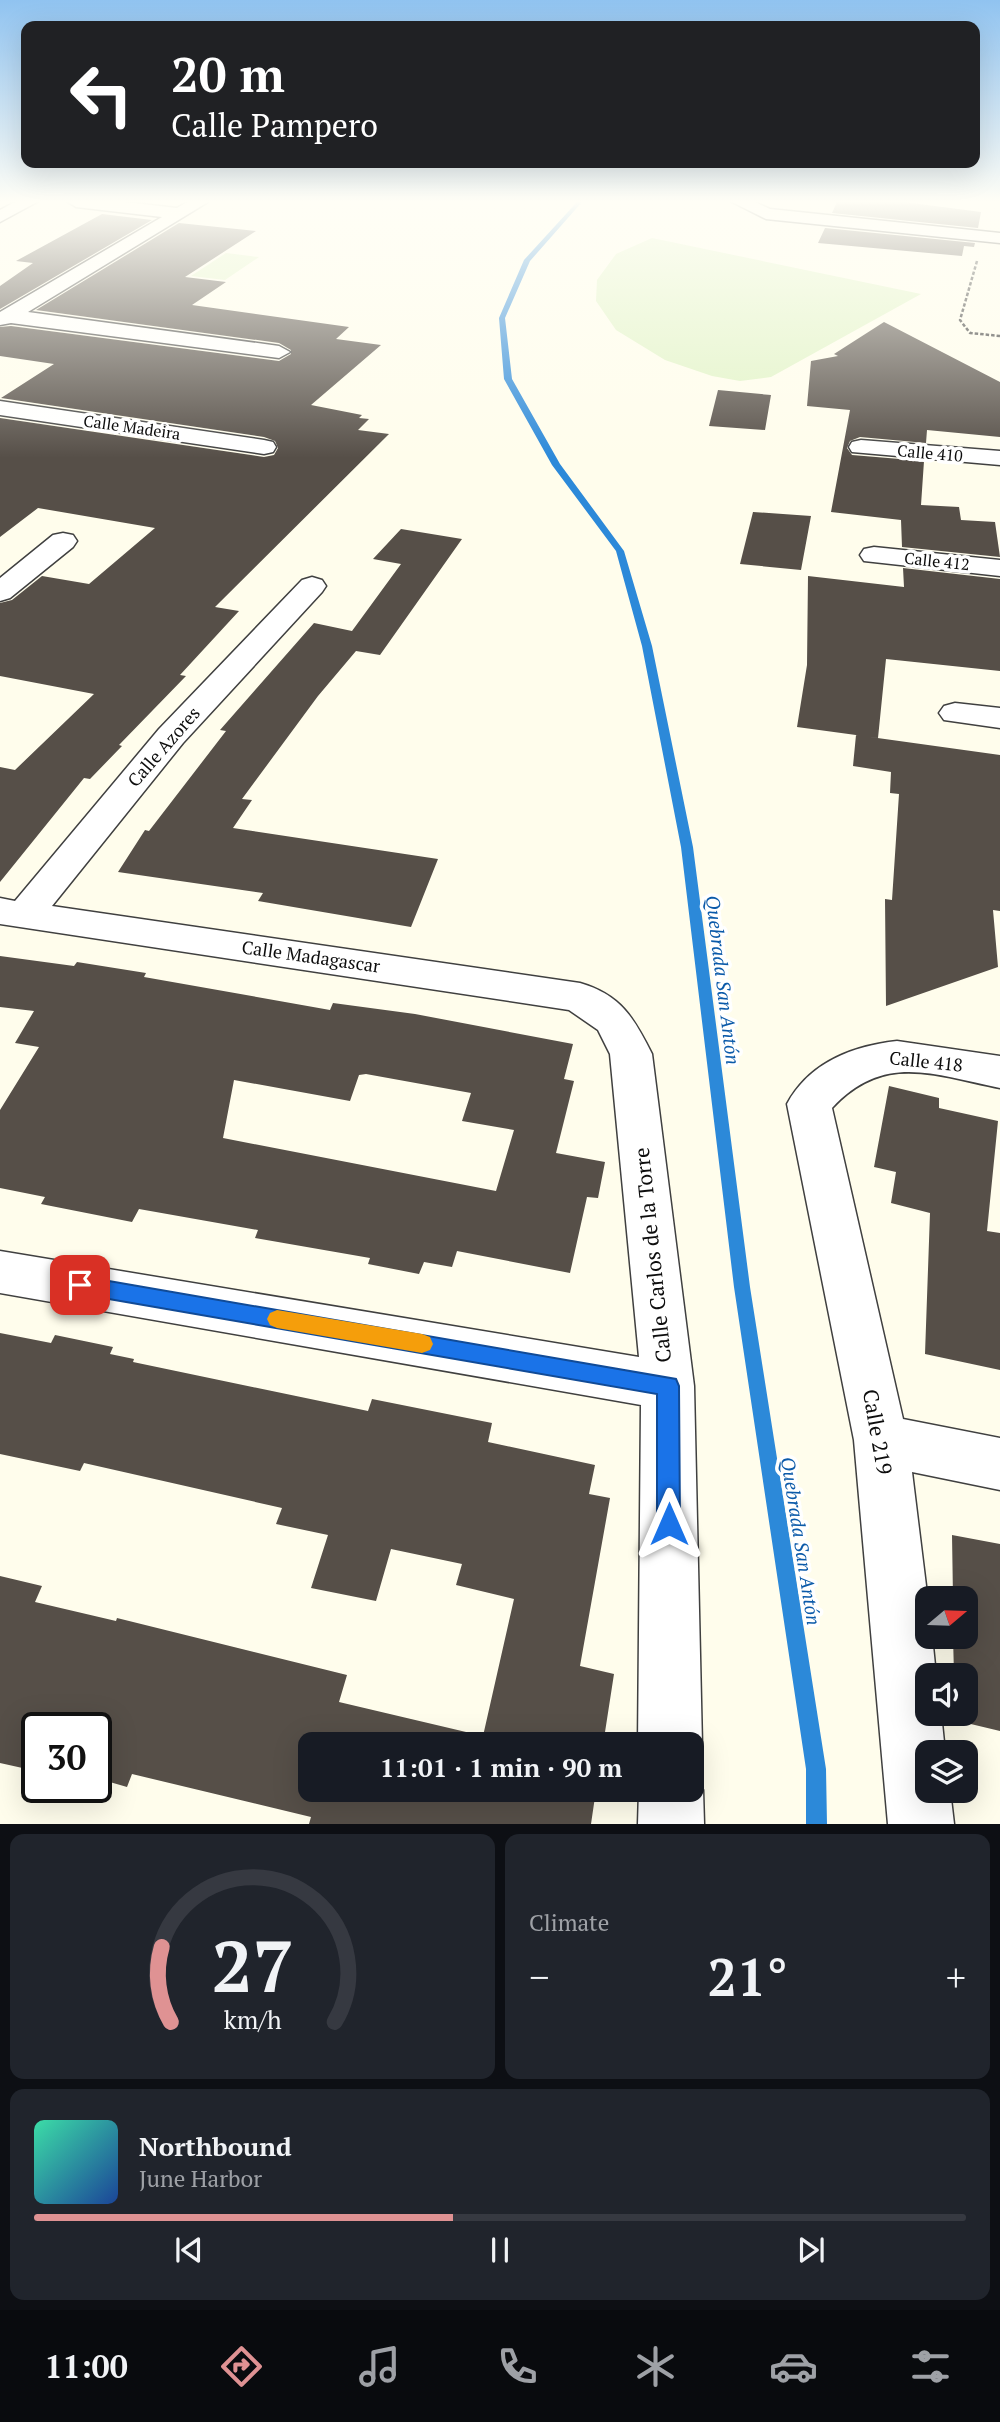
<!DOCTYPE html>
<meta charset="utf-8">
<style>
:root{--surface:#171b24;--page:#20242c;--text:#f1f3f6;--muted:#9ea1a6;--line:#363941;--accent:#df9293}
body{margin:0;font-family:"PT Serif",serif;background:var(--page);color:var(--text);height:100vh;display:flex;flex-direction:column;font-size:26px;white-space:nowrap}
*{box-sizing:border-box;margin:0}
p{font-size:23px;color:var(--muted)}
.icon{flex:none;width:38px;height:38px;fill:none;stroke:currentColor;stroke-width:2;stroke-linecap:round;stroke-linejoin:round}
.map{position:relative;height:1824px;overflow:hidden}
.sheet{display:flex;flex-direction:column;gap:10px;padding:10px;background:#0d0f14;flex:1}
.sheet>*{flex:none}
.top-card{position:absolute;left:21px;top:21px;width:959px;height:147px;border-radius:14px;box-shadow:0 7px 28px #0002;background:#202124;color:#fff;overflow:hidden}
.needle{width:46px;rotate:71deg}
.tools{position:absolute;left:915px;top:1586px;display:grid;gap:14px}
.tools a{display:grid;place-items:center;width:63px;height:63px;border-radius:14px;background:var(--surface);box-shadow:0 7px 28px #0002;font-size:35px}
.speed{position:absolute;left:21px;top:1712px;display:flex;gap:14px;font-size:35px;font-weight:700;text-align:center}
.speed>*{display:grid;place-content:center;width:91px;height:91px;border-radius:50%;background:var(--surface);box-shadow:0 7px 28px #0002;line-height:1}
.speed .limit{border:4px solid #111;border-radius:10px;background:#fff;color:#111}
.pin{position:absolute;display:grid;place-items:center;width:60px;height:60px;color:#fff;margin:-30px;border-radius:14px;box-shadow:0 4px 10px #0006}
.me{position:absolute;width:77px;margin:-38px;rotate:0deg;stroke-linejoin:round;filter:drop-shadow(0 0 5px #0008)}
.turn{display:flex;align-items:center;gap:24px;height:147px;padding:0 35px;font-size:32px}
.turn .icon{width:91px;height:91px;stroke-width:2.5}
.turn b{display:block;font-size:49px;line-height:60px}
.big{font-size:52px;font-weight:700;line-height:1.1}
.sheet .card{flex:1;display:flex;flex-direction:column;justify-content:center;gap:10px;min-width:0;padding:0 24px;border-radius:14px;background:var(--page)}
.sheet .dial{align-items:center;gap:0}
.dial svg{height:182px;overflow:visible;fill:none;stroke:var(--line);stroke-width:7;stroke-linecap:round;text-anchor:middle}
.dial text{fill:var(--text);stroke:none}
.song{display:flex;align-items:center;gap:21px}
.cover{width:84px;height:84px;border-radius:10px;background:linear-gradient(135deg,hsl(160 70% 55%),hsl(220 70% 35%))}
.played{height:7px;border-radius:4px;background:linear-gradient(90deg,var(--accent) 45%,var(--line) 45%)}
.keys{display:flex;justify-content:space-around;direction:ltr}
.heat{display:flex;justify-content:space-between;align-items:center;font-size:38px;direction:ltr}
.sheet .tiles{flex:1;display:grid;gap:10px;grid-template-columns:1fr 1fr}
.card:last-child{grid-column:span 2}
.trip{position:absolute;left:298px;top:1732px;width:406px;height:70px;border-radius:14px;background:var(--surface);box-shadow:0 7px 28px #0002;font-weight:700;line-height:70px;text-align:center}
.tabs{display:flex;height:112px;justify-content:space-around;align-items:center;background:#090b0e;color:var(--muted)}
.tabs .icon{width:49px;height:49px}
.tabs .current{color:var(--accent)}
.tabs b{font-size:32px;color:var(--text)}
.map>svg:first-child{display:block}
.pitch{fill:#e0f3c5}
.lines{fill:none;stroke-linecap:round;stroke-linejoin:round}
.stream{fill:#2c89d9;fill-rule:evenodd}
.building{fill:#564f48;fill-rule:evenodd}
.minor-casing{stroke:#404040;stroke-width:3}
.path{stroke:#2f2f2f;stroke-width:2.5;stroke-dasharray:3.5 2;stroke-linecap:butt}
.minor{fill:#fff;fill-rule:evenodd}
.route{fill:#1a73e8;stroke:#114b97;stroke-width:2}
.slow{fill:#f59e0b}
.labels{text-anchor:middle;stroke-width:7;stroke-linejoin:round;paint-order:stroke}
.far-street-label{font-size:16px;fill:#0d0d0d;stroke:#fff}
.street-label{font-size:18px;fill:#0d0d0d;stroke:#fff}
.water-label{font-size:19px;font-style:italic;fill:#0b5aa9;stroke:#fff}
.near-street-label{font-size:21px;fill:#0d0d0d;stroke:#fff}
</style>
<div class="map">
<svg width="1000" height="1824" viewBox="0 0 1000 1824">
<rect width="100%" height="100%" fill="#fffdec"/>
<path class="pitch" d="M652,238l269,56 -150,83 -31,4 -28,-5 -47,-16 -49,-30 -20,-29 1,-21 19,-26z
M226,253l33,4 -34,23 -34,-4z"/>
<g class="lines">
<path class="stream" d="M577,202h5l-52,59 -25,57 7,61 48,85 64,87 28,95 41,201 57,440 76,482 1,55h-21v-55l-72,-482 -53,-440 -39,-201 -26,-95 -64,-86 -48,-86 -5,-61 25,-58z"/>
</g>
<path class="building" d="M837,202h67l77,10 -3,16 -146,-15z
M102,214l50,6 -152,89v-23l33,-23 -17,-2z
M179,223l77,8 -71,46 41,5 -34,23 157,22 -13,12 45,6 -70,60 51,10 -3,3 10,1 -11,11 31,4 -174,173 24,4 -59,64 6,1 -67,69 3,1 -32,33 -6,-1 -84,104v-115l15,3 79,-76 -94,-18v-73l12,-3 30,-24 47,8 66,-56 -117,-20 -38,29v-119l264,39 10,-2 4,-7 -3,-7 -11,-4 -263,-39 53,-34 -54,-8v-29l11,-1 268,35 12,-7v-4l-12,-7 -243,-33z
M825,228l150,15 -1,4 -10,-1 -2,10 -144,-13z
M884,322l116,60v55l-73,-7 -1,13 -66,-6 -10,4 -3,7 5,7 72,6 -3,44 38,2 2,13 34,2 5,35 -98,-10 -1,-27 -70,-8 19,-102 -43,-4 4,-45 27,-5 -4,-2z
M718,390l53,5 -6,35 -56,-4z
M753,512l58,4 -10,54 -61,-6z
M401,529l61,10 -82,116 -24,-4 -38,45 -76,103 10,1 -19,28 205,31 -27,68 -153,-26 5,-8 -145,-21 27,-42 4,1 77,-100 -6,-1 94,-107 38,8 49,-67 -28,-5z
M903,568l97,11v92l-114,-12 -8,79 -81,-11 10,-62 1,-89 96,11z
M856,735l144,20v156l-7,-1 5,57 -112,39 -1,-107 7,1 7,-106 -9,-1 1,-21 -38,-6z
M0,956l74,10 3,-4 69,11 -2,4 186,33 3,-7 82,11 158,30 -9,35 10,2 -18,72 49,9 -7,36 -11,-1 -17,76 -113,-22 -5,16 -28,-5 -5,12 -51,-10 2,-6 -115,-20 3,-8 -119,-21 -7,13 -91,-18 4,-7 -45,-9v-78l39,-63 -24,-4 19,-32 -34,-4zM366,1074l105,19 -9,28 52,9 -18,61 -273,-53 11,-58 116,21 9,-26z
M889,1086l50,12v10l59,13 -11,110 13,2v137l-75,-16 5,-141 -39,-10 5,-31 -22,-5z
M0,1333l51,10 4,-8 58,12 -3,7 24,5 -1,3 235,49 4,-12 120,24 -4,19 107,23 -6,29 21,4 -30,168 34,8 -11,71h-293v45h286l-5,34h-282l2,-7 -179,-43 -5,13 -31,-9v-51h-59v23l-10,19 -27,-6v-187l42,10 -7,16 81,19 1,-3 230,57 -8,27 144,34 31,-137 -58,-14 6,-21 -71,-15 -15,52 -65,-13 17,-53 -52,-11 6,-16 -198,-45 -4,8 -80,-17z
M952,1535l48,9v187l-46,-11v-7h12v-38h-12l-1,-39h13v-38h-13z"/>
<g class="lines">
<defs>
<path id="minor" d="M15,202h22l-37,20v-12z
M68,202h57l52,6 10,-6h21l-180,110 251,34 11,6 -11,6 -268,-35 -11,2v-13l162,-95 -86,-10z
M732,202h23l15,7 230,24v10l-234,-24z
M0,401l264,39 9,2 3,5 -3,5 -9,2 -264,-39z
M861,440l139,11v14l-148,-13 -3,-5 3,-5z
M63,533l10,2 4,6 -4,6 -63,51 -10,3v-23l53,-43z
M874,547l126,13v16l-136,-15 -4,-6 4,-6z
M312,577l10,3 4,6 -4,6 -139,151 -131,163 528,77c41,12 54,35 72,71l42,332 8,359 -9,22 10,23 1,34h-66l1,-34h52v-45h-53l3,-340 -641,-112v-42l639,106 -29,-303 -12,-24 -29,-20 -569,-86v-26l15,3 144,-172 143,-149z
M955,703l45,5v20l-56,-8 -5,-7 5,-7z
M897,1041l103,15v32c-66,-13 -116,-36 -168,20l71,311 97,19v52l-88,-18 16,130v34h4l4,39h-8v38h13l4,39h-17v38h22l4,34h-66l-34,-384 -67,-336c22,-41 65,-58 110,-63z"/>
</defs>
<use href="#minor" class="minor-casing"/>
<path class="path" d="M977,261l-17,59 10,13 30,3"/>
<use href="#minor" class="minor"/>
</g>
<linearGradient id="sky" x2="0" y2="1"><stop stop-color="#90c3f0"/><stop offset="0.44" stop-color="#fffef6"/><stop offset="1" stop-color="#fffef6" stop-opacity="0"/></linearGradient>
<rect width="1000" height="458" fill="url(#sky)"/>
<path class="route" d="M80,1276l596,103 3,7 1,138 -3,8 -8,3 -9,-3 -3,-8v-130l-577,-100 -7,-3 -3,-6 3,-6z"/>
<path class="slow" d="M277,1310l145,24 8,3 3,7 -3,6 -8,3 -145,-25 -7,-3 -3,-6 3,-6z"/>
<g class="labels">
<g class="far-street-label">
<text transform="translate(132 427) rotate(8)" y="6">Calle Madeira</text>
<text transform="translate(930 453) rotate(5)" y="6">Calle 410</text>
<text transform="translate(937 561) rotate(6)" y="6">Calle 412</text>
</g>
<g class="street-label">
<text transform="translate(164 747) rotate(-49)" y="6">Calle Azores</text>
<text transform="translate(311 957) rotate(8)" y="6">Calle Madagascar</text>
<text transform="translate(926 1062) rotate(6)" y="6">Calle 418</text>
</g>
<g class="water-label">
<text transform="translate(723 980) rotate(83)" y="7">Quebrada San Antón</text>
<text transform="translate(801 1541) rotate(81)" y="7">Quebrada San Antón</text>
</g>
<g class="near-street-label">
<text transform="translate(653 1255) rotate(-96)" y="7">Calle Carlos de la Torre</text>
<text transform="translate(877 1432) rotate(80)" y="7">Calle 219</text>
</g>
</g>
</svg>
<div class="tools">
<a><svg class="needle" viewBox="-14 -14 28 28"><path d="M0-13l5 13h-10z" fill="#e53935"/><path d="M0 13l5-13h-10z" fill="#9ea1a6"/></svg></a>
<a><svg class="icon" aria-label="sound" viewBox="0 0 24 24"><path d="M4 9h4l5-4v14l-5-4H4zM17 9q2 3 0 6"/></svg></a>
<a><svg class="icon" aria-label="layers" viewBox="0 0 24 24"><path d="M12 4l9 5-9 5-9-5zM3 14l9 5 9-5"/></svg></a>
</div>
<div class="speed"><div class="limit">30</div></div>
<div class="pin" style="left:80px;top:1285px;background:#d93025"><svg class="icon" aria-label="arrive" viewBox="0 0 24 24"><path d="M6 21V4h12l-3 4 3 4H6"/></svg></div>
<svg class="me" style="left:669px;top:1524px" viewBox="-20 -20 40 40"><path d="M0-17L14 15 0 8-14 15z" fill="#1a73e8" stroke="#fff" stroke-width="4"/></svg>
<div class="trip">11:01 · 1 min · 90 m</div>
<div class="top-card">
<div class="turn"><svg class="icon" aria-label="left" viewBox="0 0 24 24"><path d="M17 20v-9H6M10 6l-5 5 5 5"/></svg><div><b>20 m</b>Calle Pampero</div></div>
</div>
</div>
<section class="sheet">
<div class="tiles">
<div class="card dial"><svg viewBox="0 0 100 80">
<path d="M14 69A42 42 0 1 1 86 69"/>
<path d="M14 69A42 42 0 0 1 10 36" stroke="#df9293"/>
<text x="50" y="56" font-size="32" font-weight="700">27</text>
<text x="50" y="72" font-size="11">km/h</text>
</svg></div>
<div class="card"><p>Climate</p>
<div class="heat"><a>−</a><b class="big">21°</b><a>+</a></div>
</div>
<div class="card">
<div class="song"><i class="cover"></i><div><b>Northbound</b><p>June Harbor</p></div></div>
<div class="played"></div>
<div class="keys"><svg class="icon" aria-label="previous" viewBox="0 0 24 24"><path d="M18 5L8 12l10 7zM5 5v14"/></svg><svg class="icon" aria-label="pause" viewBox="0 0 24 24"><path d="M8 5v14M16 5v14"/></svg><svg class="icon" aria-label="next" viewBox="0 0 24 24"><path d="M6 5l10 7-10 7zM19 5v14"/></svg></div>
</div>
</div>
</section>
<nav class="tabs">
<b>11:00</b>
<svg class="icon current" aria-label="directions" viewBox="0 0 24 24"><path d="M12 3l9 9-9 9-9-9zM9 14v-3h6M13 9l2 2-2 2"/></svg>
<svg class="icon" aria-label="music" viewBox="0 0 24 24"><path d="M9 18V5l10-2v13"/><circle cx="6" cy="18" r="3"/><circle cx="16" cy="16" r="3"/></svg>
<svg class="icon" aria-label="phone" viewBox="0 0 24 24"><path d="M5 4h4l2 5-3 2q2 4 5 5l2-3 5 2v4C11 20 4 13 5 4z"/></svg>
<svg class="icon" aria-label="climate" viewBox="0 0 24 24"><path d="M12 3v18M4 7l16 10M4 17L20 7"/></svg>
<svg class="icon" aria-label="car" viewBox="0 0 24 24"><path d="M5 17H2v-5l4-1 3-4h7l3 4 3 1v5h-3M9 17h6M6 11h13"/><circle cx="7" cy="17" r="2"/><circle cx="17" cy="17" r="2"/></svg>
<svg class="icon" aria-label="filters" viewBox="0 0 24 24"><path d="M4 7h16M4 17h16"/><circle cx="9" cy="7" r="2"/><circle cx="15" cy="17" r="2"/></svg>
</nav>
